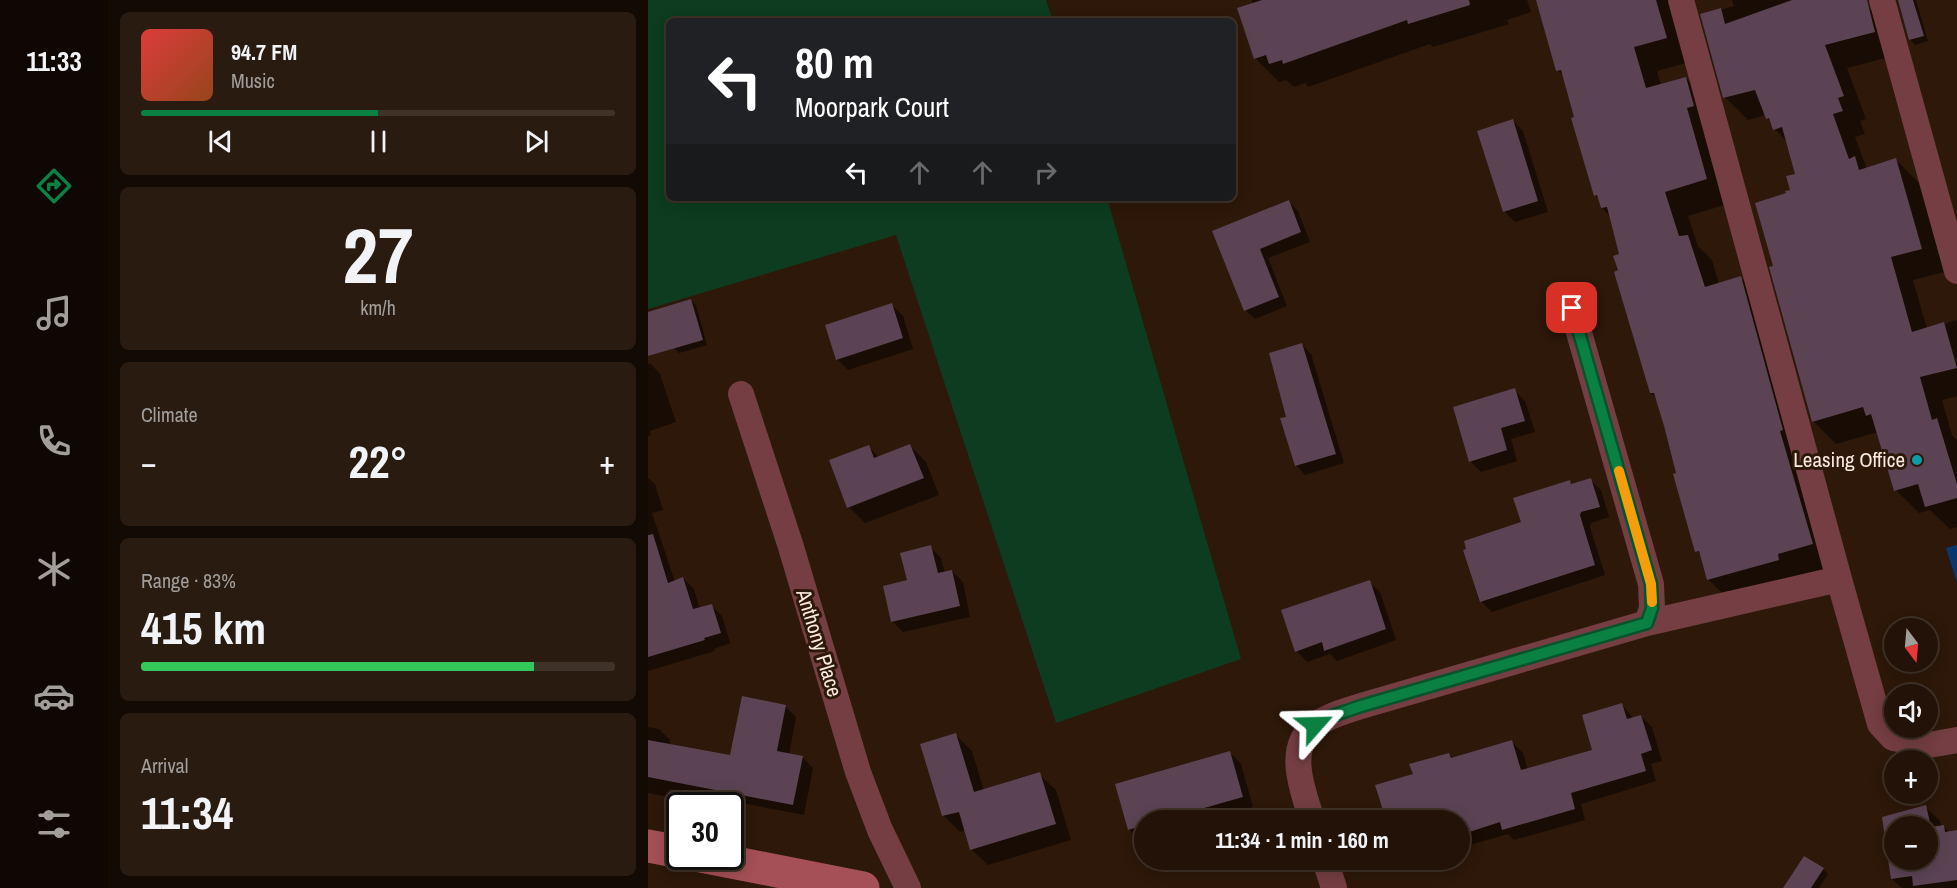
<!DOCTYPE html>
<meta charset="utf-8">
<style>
:root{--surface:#221207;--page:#2a1b11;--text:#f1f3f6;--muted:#a29e9b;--line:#3f3228;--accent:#0b8043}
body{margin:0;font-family:"Archivo Narrow",sans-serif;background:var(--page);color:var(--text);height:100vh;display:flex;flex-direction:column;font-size:22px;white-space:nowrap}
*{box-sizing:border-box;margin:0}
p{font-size:20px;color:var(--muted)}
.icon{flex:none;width:33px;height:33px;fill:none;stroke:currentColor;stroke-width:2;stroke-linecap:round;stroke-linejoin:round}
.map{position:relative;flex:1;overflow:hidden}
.sheet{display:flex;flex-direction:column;gap:12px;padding:12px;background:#130a04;width:540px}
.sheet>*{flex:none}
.guide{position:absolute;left:18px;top:18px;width:570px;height:183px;border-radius:9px;box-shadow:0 3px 15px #0003,0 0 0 2px var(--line);background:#202124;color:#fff;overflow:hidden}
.needle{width:39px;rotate:164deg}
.controls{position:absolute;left:1236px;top:618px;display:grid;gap:12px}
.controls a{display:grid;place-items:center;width:54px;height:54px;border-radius:50%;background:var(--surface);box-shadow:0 3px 15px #0003,0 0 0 2px var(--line);font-size:30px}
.speed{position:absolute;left:18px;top:792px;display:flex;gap:12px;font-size:30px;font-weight:700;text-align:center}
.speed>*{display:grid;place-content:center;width:78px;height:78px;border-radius:50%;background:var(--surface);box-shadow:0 3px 15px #0003,0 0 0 2px var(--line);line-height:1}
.speed .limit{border:3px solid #111;border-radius:9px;background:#fff;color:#111}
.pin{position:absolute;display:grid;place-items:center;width:51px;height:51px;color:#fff;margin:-26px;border-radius:12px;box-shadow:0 3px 9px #0006}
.me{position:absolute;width:66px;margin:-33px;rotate:65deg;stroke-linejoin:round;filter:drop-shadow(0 0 4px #0008)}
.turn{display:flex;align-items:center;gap:21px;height:126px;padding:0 30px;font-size:27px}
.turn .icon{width:78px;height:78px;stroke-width:2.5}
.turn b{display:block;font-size:42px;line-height:51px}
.lanes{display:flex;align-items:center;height:57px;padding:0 30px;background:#0003;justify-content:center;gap:30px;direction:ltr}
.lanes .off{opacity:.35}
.big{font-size:45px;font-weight:700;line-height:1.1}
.sheet .widget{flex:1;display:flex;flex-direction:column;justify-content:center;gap:9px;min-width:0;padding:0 21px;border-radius:9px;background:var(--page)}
.sheet .dial{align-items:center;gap:0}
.dial b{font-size:78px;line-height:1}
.song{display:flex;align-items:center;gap:18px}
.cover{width:72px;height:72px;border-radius:9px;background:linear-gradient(135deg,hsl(0 70% 55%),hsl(20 70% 35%))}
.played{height:6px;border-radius:3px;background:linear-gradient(90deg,var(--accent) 50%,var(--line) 50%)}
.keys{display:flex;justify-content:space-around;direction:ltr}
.heat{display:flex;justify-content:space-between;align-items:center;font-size:33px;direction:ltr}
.charge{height:9px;border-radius:4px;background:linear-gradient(90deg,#34c759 83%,var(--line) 0)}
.trip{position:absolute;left:486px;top:810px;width:336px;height:60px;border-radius:30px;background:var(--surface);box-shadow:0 3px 15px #0003,0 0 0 2px var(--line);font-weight:700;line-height:60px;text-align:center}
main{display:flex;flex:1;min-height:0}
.menu{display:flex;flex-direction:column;width:108px;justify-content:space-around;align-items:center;background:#0e0703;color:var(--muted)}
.menu .icon{width:42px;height:42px}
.menu .current{color:var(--accent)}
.menu b{font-size:27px;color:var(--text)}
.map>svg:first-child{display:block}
.green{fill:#0d3c20}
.water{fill:#0b376f}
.shadow{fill:#0007;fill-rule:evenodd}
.building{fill:#5b4353;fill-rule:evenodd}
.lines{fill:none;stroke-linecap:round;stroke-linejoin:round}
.minor{stroke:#743e42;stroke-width:26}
.secondary{stroke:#a54f56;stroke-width:33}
.route-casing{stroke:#07532c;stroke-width:15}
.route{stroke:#0b8043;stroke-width:10}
.slow{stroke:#f59e0b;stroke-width:10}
.culture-dot{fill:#0f9aa8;stroke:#2d1809;stroke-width:2}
.labels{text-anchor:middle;stroke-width:6;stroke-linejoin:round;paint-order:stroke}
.poi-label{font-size:21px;fill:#faeae1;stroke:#2d1809;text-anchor:end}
.street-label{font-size:21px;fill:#faeae1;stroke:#2d1809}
</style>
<main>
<nav class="menu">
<b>11:33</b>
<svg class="icon current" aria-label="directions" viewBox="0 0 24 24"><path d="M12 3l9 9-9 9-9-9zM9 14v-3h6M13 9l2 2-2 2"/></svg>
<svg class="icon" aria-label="music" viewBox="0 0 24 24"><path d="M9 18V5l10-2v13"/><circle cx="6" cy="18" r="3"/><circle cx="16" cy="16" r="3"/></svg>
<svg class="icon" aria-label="phone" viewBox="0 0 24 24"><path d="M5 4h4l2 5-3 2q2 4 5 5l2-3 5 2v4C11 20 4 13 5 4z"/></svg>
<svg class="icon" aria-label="climate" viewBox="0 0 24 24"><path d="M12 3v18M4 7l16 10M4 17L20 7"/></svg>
<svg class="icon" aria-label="car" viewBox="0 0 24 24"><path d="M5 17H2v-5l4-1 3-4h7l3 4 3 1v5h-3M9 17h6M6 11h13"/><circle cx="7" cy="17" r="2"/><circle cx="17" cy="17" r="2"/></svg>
<svg class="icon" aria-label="filters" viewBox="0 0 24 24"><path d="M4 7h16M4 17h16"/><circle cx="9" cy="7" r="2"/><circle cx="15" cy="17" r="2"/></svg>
</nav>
<section class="sheet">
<div class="widget">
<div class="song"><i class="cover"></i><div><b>94.7 FM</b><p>Music</p></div></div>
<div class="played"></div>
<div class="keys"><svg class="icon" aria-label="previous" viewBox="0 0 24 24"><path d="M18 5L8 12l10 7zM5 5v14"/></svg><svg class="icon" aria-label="pause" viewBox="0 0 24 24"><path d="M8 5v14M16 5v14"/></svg><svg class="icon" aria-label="next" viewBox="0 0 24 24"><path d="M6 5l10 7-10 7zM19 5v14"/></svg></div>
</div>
<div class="widget dial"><b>27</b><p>km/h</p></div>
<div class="widget"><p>Climate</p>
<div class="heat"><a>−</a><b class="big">22°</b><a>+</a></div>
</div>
<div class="widget"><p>Range · 83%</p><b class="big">415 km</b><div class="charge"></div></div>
<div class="widget"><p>Arrival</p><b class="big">11:34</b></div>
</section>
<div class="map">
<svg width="1309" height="888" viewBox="0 0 1309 888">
<rect width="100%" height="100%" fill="#2d1809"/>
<path class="green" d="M0,0h398l7,21h-384v177h438l134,461 -185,64 -160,-488 -248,74z"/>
<path class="water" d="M1309,545v38l-11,-35z"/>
<path class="shadow" d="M604,0h275l4,12 -24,8 2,4 -76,23 -3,-3 -122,43 -3,-4 -11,4 -8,-7 -7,2 -24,-24z
M889,0h135l18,62 -33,9 4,15 25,-8 24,25 21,100 -43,13 10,30 14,14 7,24 21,-7 24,25 72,266 -104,35 -24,-24 -7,-24 -4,-4 -40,-152 -6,-6 -31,-122 1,-16 -11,-39 -8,-8 -2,-8 -5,-5 -31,-118 -6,-7z
M1084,0h123l12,6 23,23 7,26 -50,13 19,51 -6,2 5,13 -10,3 12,32 29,-9 23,23 25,89 -31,8 14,49 30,-9v76l-15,4 10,35 5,5v87l-7,2 -20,-19 -11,3 -23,-23 -18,-58 -42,12 -23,-23 -38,-154 22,-92 -10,-33 -12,-13 -9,-14 -18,5 -23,-23 -23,-82 32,-9z
M1251,0h17l12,41 -13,4 -5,-6z
M864,120l11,11 25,81 -33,10 -11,-11z
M641,202l9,9 12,31 -42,16 19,48 -32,13 -10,-9 -31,-78z
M43,300l5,5 11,40 -28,8 -5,-5z
M244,305l11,11 10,33 -65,21 -11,-11z
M654,345l9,9 33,109 -39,12 -9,-10 -8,-47z
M2,363l10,11 16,48 -26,9 1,4 -3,1v-72z
M866,390l11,11 10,31 -24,7 6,22 -36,11 -11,-11z
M262,446l16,16 13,33 -74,28 -16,-16 19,-60 11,10z
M0,478l7,6 8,26 -11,3 23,69 8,-4 11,11 6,20 11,-4 11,11 8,27 -16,6 1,2 -67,20z
M942,480l11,10 8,27 -18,6 -1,4 15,48 -113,37 -11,-11 42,-78 47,-41 3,3z
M282,547l11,11 4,15 7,-2 11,11 7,35 -67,15 -11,-11 17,-40z
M721,582l11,10 16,48 -59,21 -7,-7 -23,8 -10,-11z
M974,705l12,14 7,-3 11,11 10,34 -11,3 5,17 -75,23 4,16 -71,20 -6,-6 -48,14v-28h-72l-11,-34 37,-10 35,-22 4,5 59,-17 11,11 5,17 66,-19z
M137,706l11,11 -7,38 13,2 11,11 -9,47 -135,-26 -1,8 -20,-4v-66l11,2 11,11 -1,5 62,12z
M308,735l16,16 12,40 55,-17 17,16 15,50 -83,25 -17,-16 -5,-19 -6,2 -16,-16z
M582,753l11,11 12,43 -46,13h-63v19l-4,1 -11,-11z
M1277,807l15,14 1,6h3l6,6 7,-1v56h-55l-10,-9 -8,-61zM1246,826h34v34h-34z
M1175,869l5,5 -9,14h-23z"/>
<path class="building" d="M614,0h207l1,5 -62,19 -1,-4 -124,44 -1,-4 -13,4 -3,-9 -12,4 -17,-51z
M888,0h120l11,38 -33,9 12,41 40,-11 8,29 -7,2 20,71 -42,13 14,44 9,-1 17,52 36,-11 42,154 -3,1 33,113 -35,10 1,6 -72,20 -8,-29 -4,1 -22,-78 3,-1 -12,-47 -10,-33h-4l-36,-121 4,-2 -5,-14 6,-2 -12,-47 -6,1 -4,-13 -3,1 -23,-78 3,-1 -13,-47 -5,1z
M1144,0h75l8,32 -50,13 19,51 -6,2 5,13 -10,3 16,45 6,-3 4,14 37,-12 26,91 -31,8 21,75 32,-10 13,46 -37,9 12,43 5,-2 20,66v14l-32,9 -7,-23 -24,7 -23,-77 -5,2 -3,-9 -51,15 -43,-155 4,-1 -18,-63 31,-10 -1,-2 5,-1 -4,-14 9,-2 -13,-47 -9,3 -4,-12 -3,1 -11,-29 -32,8 -23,-84 21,-6 4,16z
M1250,0h15l11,36 -15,4z
M865,119l25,82 -35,11 -26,-81z
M641,200l12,32 -41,17 19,48 -35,14 -32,-80z
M43,299l12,41 -55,16v-44z
M244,303l11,35 -67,22 -11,-35z
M654,343l34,111 -41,12 -15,-48 6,-1 -17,-64z
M867,388l10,33 -24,7 6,22 -38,12 -16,-55z
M262,444l14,34 -77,30 -18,-48 40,-15 5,13z
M943,478l9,29 -19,5 -1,3 15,50 -115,37 -17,-52 3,-1 -2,-8 57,-19 -8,-24 57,-18 1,4z
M5,534l15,49 15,-6 10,32 19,-5 9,29 -17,5 1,2 -57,17v-122z
M283,545l7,28 14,-3 8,36 -69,16 -8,-36 24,-6 -7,-27z
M722,580l16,49 -62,22 -2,-9 -27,10 -14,-42z
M94,696l44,9 -9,46 26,5 -10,49 -145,-28v-37l82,15z
M974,703l5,16 14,-4 11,35 -11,4 5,17 -75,22 4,16 -73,21 -2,-8 -40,13v-15h-33l-3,-9 -38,9 -11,-35 38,-11 -4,-10 40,-11 2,5 61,-18 9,30 71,-20 -10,-35z
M308,733l18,59 66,-20 16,52 -86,26 -11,-38 -17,4 -22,-72z
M582,751l13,46 -81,23h-18v5l-16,5 -13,-46z
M1278,805l5,22 13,-2 1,7 12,-2v50l-44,6 -1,-10 -21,3 -9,-62zM1246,826h34v34h-34z
M1156,856l20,12 -13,20h-28z"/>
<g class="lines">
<path class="minor" d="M1033,0l158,579
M1234,0l75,271
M93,394l50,153 67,225 22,58 28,58
M999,623l192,-44 41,145 13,14 36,7 28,-5
M664,820c-9,-29 -28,-74 5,-96 13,-9 29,-13 44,-18l286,-83 5,-15 -1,-24 -79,-276
M677,860l9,28"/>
<path class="secondary" d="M0,846l32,6
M53,856l162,32"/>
</g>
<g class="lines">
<defs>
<path id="route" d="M667,725l17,-9 29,-10 286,-83 5,-15 -1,-24 -79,-276"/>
</defs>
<use href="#route" class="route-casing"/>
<use href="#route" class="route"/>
<path class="slow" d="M971,471l32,113 1,18"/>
</g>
<circle class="culture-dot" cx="1269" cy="460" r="6"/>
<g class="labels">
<g class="poi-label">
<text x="1257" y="467">Leasing Office</text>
</g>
<g class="street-label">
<text transform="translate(171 643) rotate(73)" y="7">Anthony Place</text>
</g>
</g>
</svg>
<div class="controls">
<a><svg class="needle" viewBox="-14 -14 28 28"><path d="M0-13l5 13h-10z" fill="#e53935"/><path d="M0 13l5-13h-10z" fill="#a29e9b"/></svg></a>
<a><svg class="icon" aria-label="sound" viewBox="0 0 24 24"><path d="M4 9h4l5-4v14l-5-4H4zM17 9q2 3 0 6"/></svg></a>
<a>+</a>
<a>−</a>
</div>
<div class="speed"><div class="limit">30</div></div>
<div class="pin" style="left:924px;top:308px;background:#d93025"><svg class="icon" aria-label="arrive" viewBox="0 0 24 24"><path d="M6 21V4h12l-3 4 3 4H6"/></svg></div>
<svg class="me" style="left:667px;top:725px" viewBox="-20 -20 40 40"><path d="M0-17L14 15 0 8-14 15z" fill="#0b8043" stroke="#fff" stroke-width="4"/></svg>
<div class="trip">11:34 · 1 min · 160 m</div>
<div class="guide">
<div class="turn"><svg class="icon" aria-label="left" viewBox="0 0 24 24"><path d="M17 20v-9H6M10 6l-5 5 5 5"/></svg><div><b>80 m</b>Moorpark Court</div></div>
<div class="lanes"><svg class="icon" aria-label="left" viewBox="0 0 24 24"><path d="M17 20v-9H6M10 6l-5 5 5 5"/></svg><svg class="icon off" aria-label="ahead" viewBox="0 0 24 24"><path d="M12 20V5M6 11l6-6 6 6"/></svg><svg class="icon off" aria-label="ahead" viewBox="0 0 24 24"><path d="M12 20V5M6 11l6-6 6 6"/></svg><svg class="icon off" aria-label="right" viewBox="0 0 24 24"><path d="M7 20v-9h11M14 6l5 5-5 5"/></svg></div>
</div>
</div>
</main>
